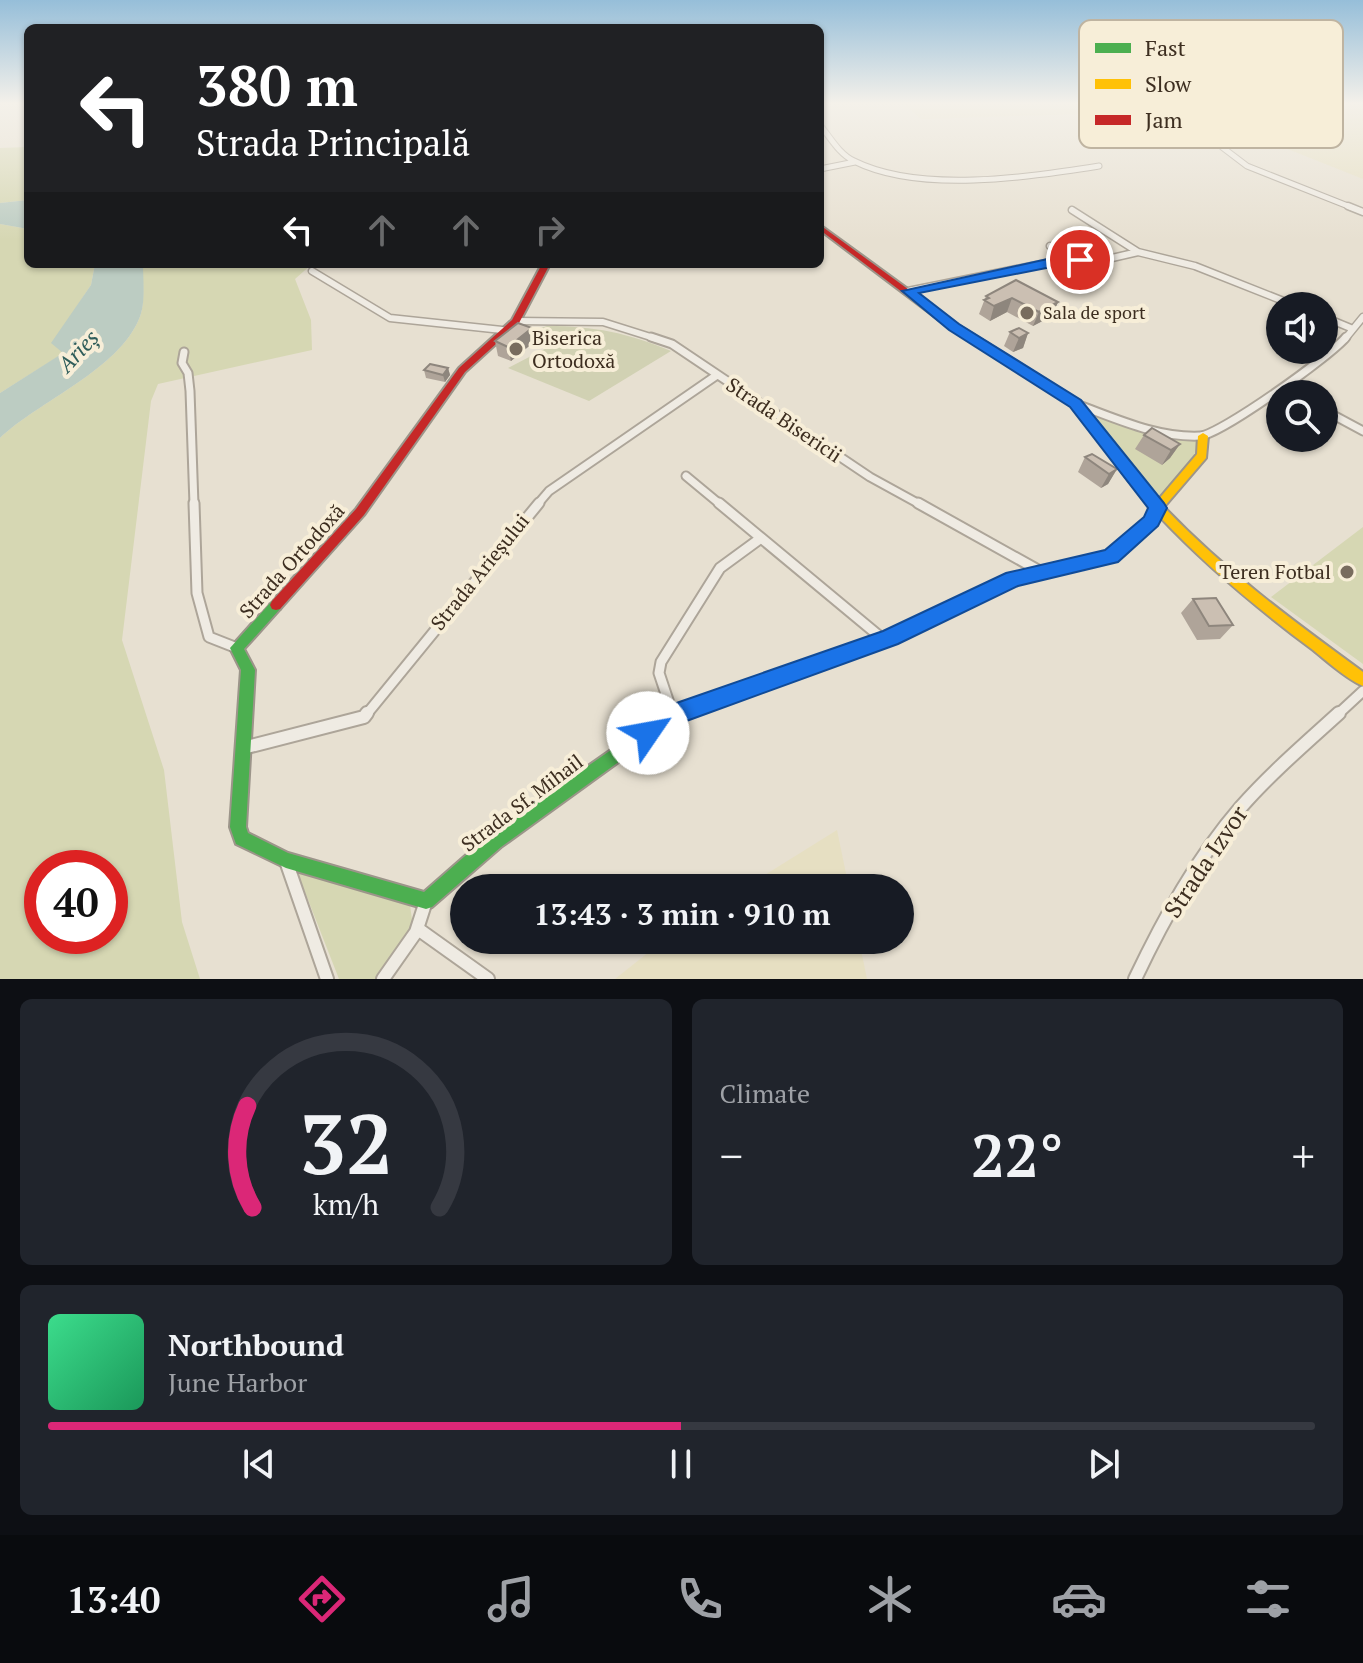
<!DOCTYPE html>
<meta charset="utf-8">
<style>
:root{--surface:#171b24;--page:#20242c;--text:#f1f3f6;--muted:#9ea1a6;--line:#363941;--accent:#db2777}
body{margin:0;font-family:"PT Serif",serif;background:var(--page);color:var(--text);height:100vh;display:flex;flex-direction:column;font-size:30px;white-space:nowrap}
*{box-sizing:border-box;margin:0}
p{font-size:26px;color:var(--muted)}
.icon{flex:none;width:44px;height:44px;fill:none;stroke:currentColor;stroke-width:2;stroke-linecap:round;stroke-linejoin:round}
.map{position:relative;height:979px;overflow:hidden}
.sheet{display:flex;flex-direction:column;gap:20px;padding:20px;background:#0d0f14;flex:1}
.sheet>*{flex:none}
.top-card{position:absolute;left:24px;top:24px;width:800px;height:244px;border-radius:12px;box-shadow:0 2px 6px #0004;background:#202124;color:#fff;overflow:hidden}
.tools{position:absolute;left:1266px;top:292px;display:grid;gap:16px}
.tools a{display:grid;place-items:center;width:72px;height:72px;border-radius:50%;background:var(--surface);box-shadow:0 2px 6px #0004;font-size:40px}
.speed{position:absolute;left:24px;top:850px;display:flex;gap:16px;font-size:40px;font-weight:700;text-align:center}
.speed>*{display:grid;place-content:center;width:104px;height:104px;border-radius:50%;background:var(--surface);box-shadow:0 2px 6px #0004;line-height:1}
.speed .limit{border:12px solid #d22;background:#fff;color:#111}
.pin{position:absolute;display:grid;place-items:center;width:68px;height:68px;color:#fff;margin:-34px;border:4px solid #fff;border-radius:50%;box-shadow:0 2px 8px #0007}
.me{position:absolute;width:88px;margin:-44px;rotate:57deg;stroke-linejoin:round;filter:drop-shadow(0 0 6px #0008)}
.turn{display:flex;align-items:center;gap:28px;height:168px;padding:0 40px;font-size:36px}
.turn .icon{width:104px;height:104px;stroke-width:2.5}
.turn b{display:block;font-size:56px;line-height:68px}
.lanes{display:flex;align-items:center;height:76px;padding:0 40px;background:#0003;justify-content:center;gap:40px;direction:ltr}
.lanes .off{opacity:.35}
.big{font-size:60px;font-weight:600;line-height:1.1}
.sheet .card{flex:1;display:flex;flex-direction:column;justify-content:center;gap:12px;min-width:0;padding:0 28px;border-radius:12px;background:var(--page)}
.sheet .dial{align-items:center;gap:0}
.dial svg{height:208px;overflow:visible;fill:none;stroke:var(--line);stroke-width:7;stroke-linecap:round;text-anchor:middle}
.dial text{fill:var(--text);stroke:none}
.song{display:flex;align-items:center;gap:24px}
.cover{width:96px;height:96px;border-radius:12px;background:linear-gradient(135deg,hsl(150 70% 55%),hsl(150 70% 35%))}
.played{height:8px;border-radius:4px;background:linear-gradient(90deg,var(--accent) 50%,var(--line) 50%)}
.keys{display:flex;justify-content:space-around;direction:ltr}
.heat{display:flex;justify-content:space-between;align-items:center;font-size:44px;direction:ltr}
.sheet .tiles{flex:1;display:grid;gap:20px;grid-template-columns:1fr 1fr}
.card:last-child{grid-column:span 2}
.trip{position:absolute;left:450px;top:874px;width:464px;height:80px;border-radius:40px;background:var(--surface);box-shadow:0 2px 6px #0004;font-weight:600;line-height:80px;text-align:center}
.tab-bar{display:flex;height:128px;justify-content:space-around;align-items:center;background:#090b0e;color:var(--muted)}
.tab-bar .icon{width:56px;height:56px}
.tab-bar .current{color:var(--accent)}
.tab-bar b{font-size:36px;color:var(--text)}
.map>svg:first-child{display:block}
.farmland{fill:#e6dfc2}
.green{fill:#d6d7b3;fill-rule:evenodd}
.cemetery{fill:#d1d1b3}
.water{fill:#bcccc2}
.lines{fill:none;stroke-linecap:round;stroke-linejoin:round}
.street-far4-casing{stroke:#ada599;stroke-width:7}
.street-far3-casing{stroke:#ada599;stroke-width:9}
.street-far2-casing{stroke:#ada599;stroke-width:11}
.street-far1-casing{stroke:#ada599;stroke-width:13}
.street-casing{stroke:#ada599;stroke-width:16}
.fast-casing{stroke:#9c958a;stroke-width:4}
.slow-casing{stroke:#9c958a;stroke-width:4}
.jam-casing{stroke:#9c958a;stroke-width:4}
.street-far4{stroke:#efebe3;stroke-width:5}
.street-far3{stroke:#efebe3;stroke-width:6}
.street-far2{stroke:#efebe3;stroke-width:7}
.street-far1{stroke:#efebe3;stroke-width:9}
.street{stroke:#efebe3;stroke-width:12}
.fast{fill:#4caf50;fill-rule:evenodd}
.slow{fill:#ffc107;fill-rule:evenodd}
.jam{fill:#c62828;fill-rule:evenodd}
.wall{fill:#afa499}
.shaded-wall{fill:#8e867d}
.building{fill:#cbbfb2;stroke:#8e867d;stroke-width:2}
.route{fill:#1a73e8;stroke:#114b97;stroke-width:2}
.poi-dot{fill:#786c5e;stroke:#f7eed8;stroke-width:3}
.labels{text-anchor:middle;stroke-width:8;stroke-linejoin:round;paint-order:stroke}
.far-poi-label{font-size:18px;fill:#3d2e20;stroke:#f7eed8;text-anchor:start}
.poi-label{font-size:20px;fill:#3d2e20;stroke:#f7eed8;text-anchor:start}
.street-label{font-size:20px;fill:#3d2e20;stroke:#f7eed8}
.water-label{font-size:22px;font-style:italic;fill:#2f5d5a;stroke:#f7eed8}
.near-street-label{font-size:24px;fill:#3d2e20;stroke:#f7eed8}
.key{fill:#f7eed8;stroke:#bfb4a1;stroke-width:2}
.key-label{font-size:22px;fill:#3d2e20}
</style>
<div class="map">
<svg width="1363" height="979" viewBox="0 0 1363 979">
<rect width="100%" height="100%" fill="#e7e0d1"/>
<path class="farmland" d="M903,103h460v76l-128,-51 -150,-14 -164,5z
M837,830l12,58h-105z
M664,940h195l8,39h-252z"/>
<path class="green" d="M28,147v53l-28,3v-55z
M0,224l28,5v35h67l-4,21 -14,21 -13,47 -64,40z
M143,264h169l-17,15 16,41 1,30 -154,34 -7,17 -29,239 42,130 18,152 18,57h-200v-541c39,-37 118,-68 139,-119 7,-16 3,-38 4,-55zM42,868h68v68h-68z
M1093,414l102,27 6,5 -43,55z
M1363,527v137l-92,-67z
M296,869l114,36 3,22 -38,52h-36z"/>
<path class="cemetery" d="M547,326c47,0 81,7 124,25l-82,50 -81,-33 54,-28 -24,-11z"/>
<path class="water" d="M28,200v29l-28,-5v-21z
M95,264h48c0,17 3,39 -4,55 -21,51 -100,82 -139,119v-45l63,-40 -12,-10 40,-58z"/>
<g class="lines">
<defs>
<path id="street-far4" d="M820,125c10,12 19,29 34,36 66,33 174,16 245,5
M1262,139l-40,8 25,19 106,42
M820,169l35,-7"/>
<path id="street-far3" d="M1348,206l15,6
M1072,210l66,42
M1050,246l23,13
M312,271l78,47 112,12
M908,291l153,-31 38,1 39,-9 57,14 101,40
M1324,317l29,12
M516,321l87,1 54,17
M1345,339l18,-22"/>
<path id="street-far2" d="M651,337l21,7 198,133 51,28
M184,352l-2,11 6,10 2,18 4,114
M1283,388l11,6
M1076,404c39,14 81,34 124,32 20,-1 132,-81 146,-99
M1324,410l39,21
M686,476l35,29
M537,505l12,-14 168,-116"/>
<path id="street-far1" d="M194,503l3,90 12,44 28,11
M719,503l165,137
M918,503l120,67
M366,715l173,-212
M673,715l-14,-42 2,-11 59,-94 41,-30
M1337,715l26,-24"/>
<path id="street" d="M243,748l121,-31 3,-4
M286,861l41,118
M418,929l70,50
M383,979l33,-47 10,-31
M1135,979c29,-61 62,-121 106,-172 30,-34 65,-64 98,-94"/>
<path id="fast" d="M276,600l4,1 2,4 -2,4 -36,40 11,21 -9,157 2,6 40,20 136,39 65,-57 132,-92 5,-2 5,2 2,5 -2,5 -130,94 -69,60 -6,2 -140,-41 -50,-24 -6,-17 11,-157 -11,-22 42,-47z"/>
<path id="slow" d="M1203,433l5,3 -2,22 -42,49c60,63 129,114 199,165v14c-18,-8 -35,-24 -50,-36 -55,-41 -107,-84 -154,-134l-4,8 -40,35 -99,24 -121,59 -217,78 -47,33 -5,2 -5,-2 -2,-5 2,-5 47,-33 218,-76 123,-58 98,-24 40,-34 4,-10 -22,-27 -1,-3 1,-3h8l21,25 39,-46 1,-18z"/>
<path id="jam" d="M820,225l133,97 123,77 61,76 1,3 -1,3h-8l-59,-78 -123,-77 -127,-96z
M542,264h8l-31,59 -54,49 -101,143 -84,94 -4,1 -4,-1 -2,-4 2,-4 84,-92 103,-141 53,-48z"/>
</defs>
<use href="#street-far4" class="street-far4-casing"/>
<use href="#street-far3" class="street-far3-casing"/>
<use href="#street-far2" class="street-far2-casing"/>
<use href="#street-far1" class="street-far1-casing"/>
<use href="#street" class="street-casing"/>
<use href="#fast" class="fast-casing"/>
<use href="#slow" class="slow-casing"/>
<use href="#jam" class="jam-casing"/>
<use href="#street-far4" class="street-far4"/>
<use href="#street-far3" class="street-far3"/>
<use href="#street-far2" class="street-far2"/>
<use href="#street-far1" class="street-far1"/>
<use href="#street" class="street"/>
<use href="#fast" class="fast"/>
<use href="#slow" class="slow"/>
<use href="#jam" class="jam"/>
</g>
<path class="wall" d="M986,296l72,6 -6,14 -19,10 -26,-14 -17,9 -11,-7z
M1010,332l18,1 -5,15 -10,4 -9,-6z
M495,341l39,1 -23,19 -13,-5z
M448,368l2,7 -5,7 -19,-4 -2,-8z
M1144,435l36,9 -10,14 -8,7 -27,-16z
M1085,457l32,12 -9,15 -7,4 -23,-16z
M1193,599l40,26 -13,14 -23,1 -16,-27z"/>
<path class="shaded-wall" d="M1012,298l-5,14 -17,9 4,-15z
M1058,302l-6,14 -19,10 6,-14z
M532,328l2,14 -23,19 -3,-14z
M1028,333l-5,15 -10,4 6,-14z
M448,368l2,7 -5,7 -2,-7z
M1180,444l-10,14 -8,7 9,-15z
M1117,469l-9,15 -7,4 8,-14z"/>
<path class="building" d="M1016,280l42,22 -19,10 -27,-14 -18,8 -10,-6 5,-2 -3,-2z
M518,323l14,5 -24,19 -13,-6z
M1019,328l9,5 -9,5 -9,-6z
M430,364l18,4 -5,7 -19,-5z
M1152,428l28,16 -9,6 -27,-15z
M1092,454l25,15 -8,5 -24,-17z
M1216,598l17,27 -24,1 -16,-27z"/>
<linearGradient id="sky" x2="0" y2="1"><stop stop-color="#96bed9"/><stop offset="0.43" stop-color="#f4f1ea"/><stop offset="1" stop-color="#f4f1ea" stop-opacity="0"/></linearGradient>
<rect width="1363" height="240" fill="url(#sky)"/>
<path class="route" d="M1061,256l26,4 -168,33 40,31 122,76 83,103 3,5 -9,18 -40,36 -100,24 -120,58 -217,79 -33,21 -9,-3 -3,-8 3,-8 26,-18 218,-76 123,-58 99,-23 39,-33 4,-9 -78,-101 -121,-77 -47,-39z"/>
<g class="poi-dot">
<circle cx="1027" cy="313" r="8"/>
<circle cx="516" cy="349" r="8"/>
<circle cx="1347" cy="572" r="8"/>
</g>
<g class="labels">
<g class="far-poi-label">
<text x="1043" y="319">Sala de sport</text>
</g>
<g class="poi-label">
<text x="532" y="345">Biserica<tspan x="532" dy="23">Ortodoxă</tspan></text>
<text x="1331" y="579" text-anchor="end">Teren Fotbal</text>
</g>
<g class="street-label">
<text transform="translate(784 420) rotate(34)" y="7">Strada Bisericii</text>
<text transform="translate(292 561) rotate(-48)" y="7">Strada Ortodoxă</text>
<text transform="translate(480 572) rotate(-51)" y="7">Strada Arieșului</text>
<text transform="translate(522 803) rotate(-37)" y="7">Strada Sf. Mihail</text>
</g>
<g class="water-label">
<text transform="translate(78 351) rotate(-47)" y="8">Arieș</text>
</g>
<g class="near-street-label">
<text transform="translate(1206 862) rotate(-56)" y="8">Strada Izvor</text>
</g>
</g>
<rect x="1079" y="20" width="264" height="128" rx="12" class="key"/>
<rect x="1095" y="43" width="36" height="10" fill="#4caf50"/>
<rect x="1095" y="79" width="36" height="10" fill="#ffc107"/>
<rect x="1095" y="115" width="36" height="10" fill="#c62828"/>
<g class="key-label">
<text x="1145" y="56">Fast</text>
<text x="1145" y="92">Slow</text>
<text x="1145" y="128">Jam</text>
</g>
</svg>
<div class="tools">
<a><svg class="icon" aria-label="sound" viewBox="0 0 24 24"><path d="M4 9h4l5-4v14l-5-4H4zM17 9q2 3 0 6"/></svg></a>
<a><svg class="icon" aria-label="search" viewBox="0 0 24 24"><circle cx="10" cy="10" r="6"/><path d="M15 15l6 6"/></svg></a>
</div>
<div class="speed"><div class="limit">40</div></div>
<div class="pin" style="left:1080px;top:260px;background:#d93025"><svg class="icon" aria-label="arrive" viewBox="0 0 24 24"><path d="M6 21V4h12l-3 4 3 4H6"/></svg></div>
<svg class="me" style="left:648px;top:733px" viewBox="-20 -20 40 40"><circle r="19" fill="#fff"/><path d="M0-13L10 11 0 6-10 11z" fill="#1a73e8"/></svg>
<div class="trip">13:43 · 3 min · 910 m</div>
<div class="top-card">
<div class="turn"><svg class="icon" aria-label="left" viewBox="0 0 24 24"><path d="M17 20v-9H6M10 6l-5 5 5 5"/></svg><div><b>380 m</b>Strada Principală</div></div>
<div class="lanes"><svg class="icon" aria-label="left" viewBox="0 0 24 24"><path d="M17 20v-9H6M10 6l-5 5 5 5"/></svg><svg class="icon off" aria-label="ahead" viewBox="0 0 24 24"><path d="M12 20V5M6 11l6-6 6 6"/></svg><svg class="icon off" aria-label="ahead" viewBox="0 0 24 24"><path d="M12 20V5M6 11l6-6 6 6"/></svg><svg class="icon off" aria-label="right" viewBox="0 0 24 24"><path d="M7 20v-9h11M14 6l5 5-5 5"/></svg></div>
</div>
</div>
<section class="sheet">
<div class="tiles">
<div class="card dial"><svg viewBox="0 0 100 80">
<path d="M14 69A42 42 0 1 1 86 69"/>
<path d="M14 69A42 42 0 0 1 12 30" stroke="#db2777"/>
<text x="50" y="56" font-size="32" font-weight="700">32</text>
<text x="50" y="72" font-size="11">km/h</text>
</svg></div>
<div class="card"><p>Climate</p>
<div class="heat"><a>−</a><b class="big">22°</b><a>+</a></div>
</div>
<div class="card">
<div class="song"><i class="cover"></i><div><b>Northbound</b><p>June Harbor</p></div></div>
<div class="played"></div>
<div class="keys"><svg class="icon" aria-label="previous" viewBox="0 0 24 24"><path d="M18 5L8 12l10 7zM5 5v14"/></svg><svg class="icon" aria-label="pause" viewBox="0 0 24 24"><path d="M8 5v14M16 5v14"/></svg><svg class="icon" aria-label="next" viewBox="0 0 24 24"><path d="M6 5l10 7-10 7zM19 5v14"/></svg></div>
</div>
</div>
</section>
<nav class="tab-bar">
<b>13:40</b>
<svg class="icon current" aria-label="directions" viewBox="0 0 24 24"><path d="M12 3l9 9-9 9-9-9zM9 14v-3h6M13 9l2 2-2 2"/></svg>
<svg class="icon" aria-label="music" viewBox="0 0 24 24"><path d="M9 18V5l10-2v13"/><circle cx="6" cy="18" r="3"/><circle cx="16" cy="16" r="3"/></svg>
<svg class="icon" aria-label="phone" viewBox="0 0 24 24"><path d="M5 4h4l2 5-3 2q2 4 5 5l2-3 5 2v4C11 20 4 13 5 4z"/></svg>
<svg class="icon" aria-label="climate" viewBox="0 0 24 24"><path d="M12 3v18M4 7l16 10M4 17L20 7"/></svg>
<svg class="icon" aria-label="car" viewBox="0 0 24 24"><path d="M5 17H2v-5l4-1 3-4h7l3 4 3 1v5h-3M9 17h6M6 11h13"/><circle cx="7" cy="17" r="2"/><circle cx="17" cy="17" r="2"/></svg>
<svg class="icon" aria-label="filters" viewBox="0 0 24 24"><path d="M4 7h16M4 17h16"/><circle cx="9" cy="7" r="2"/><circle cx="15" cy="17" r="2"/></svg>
</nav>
